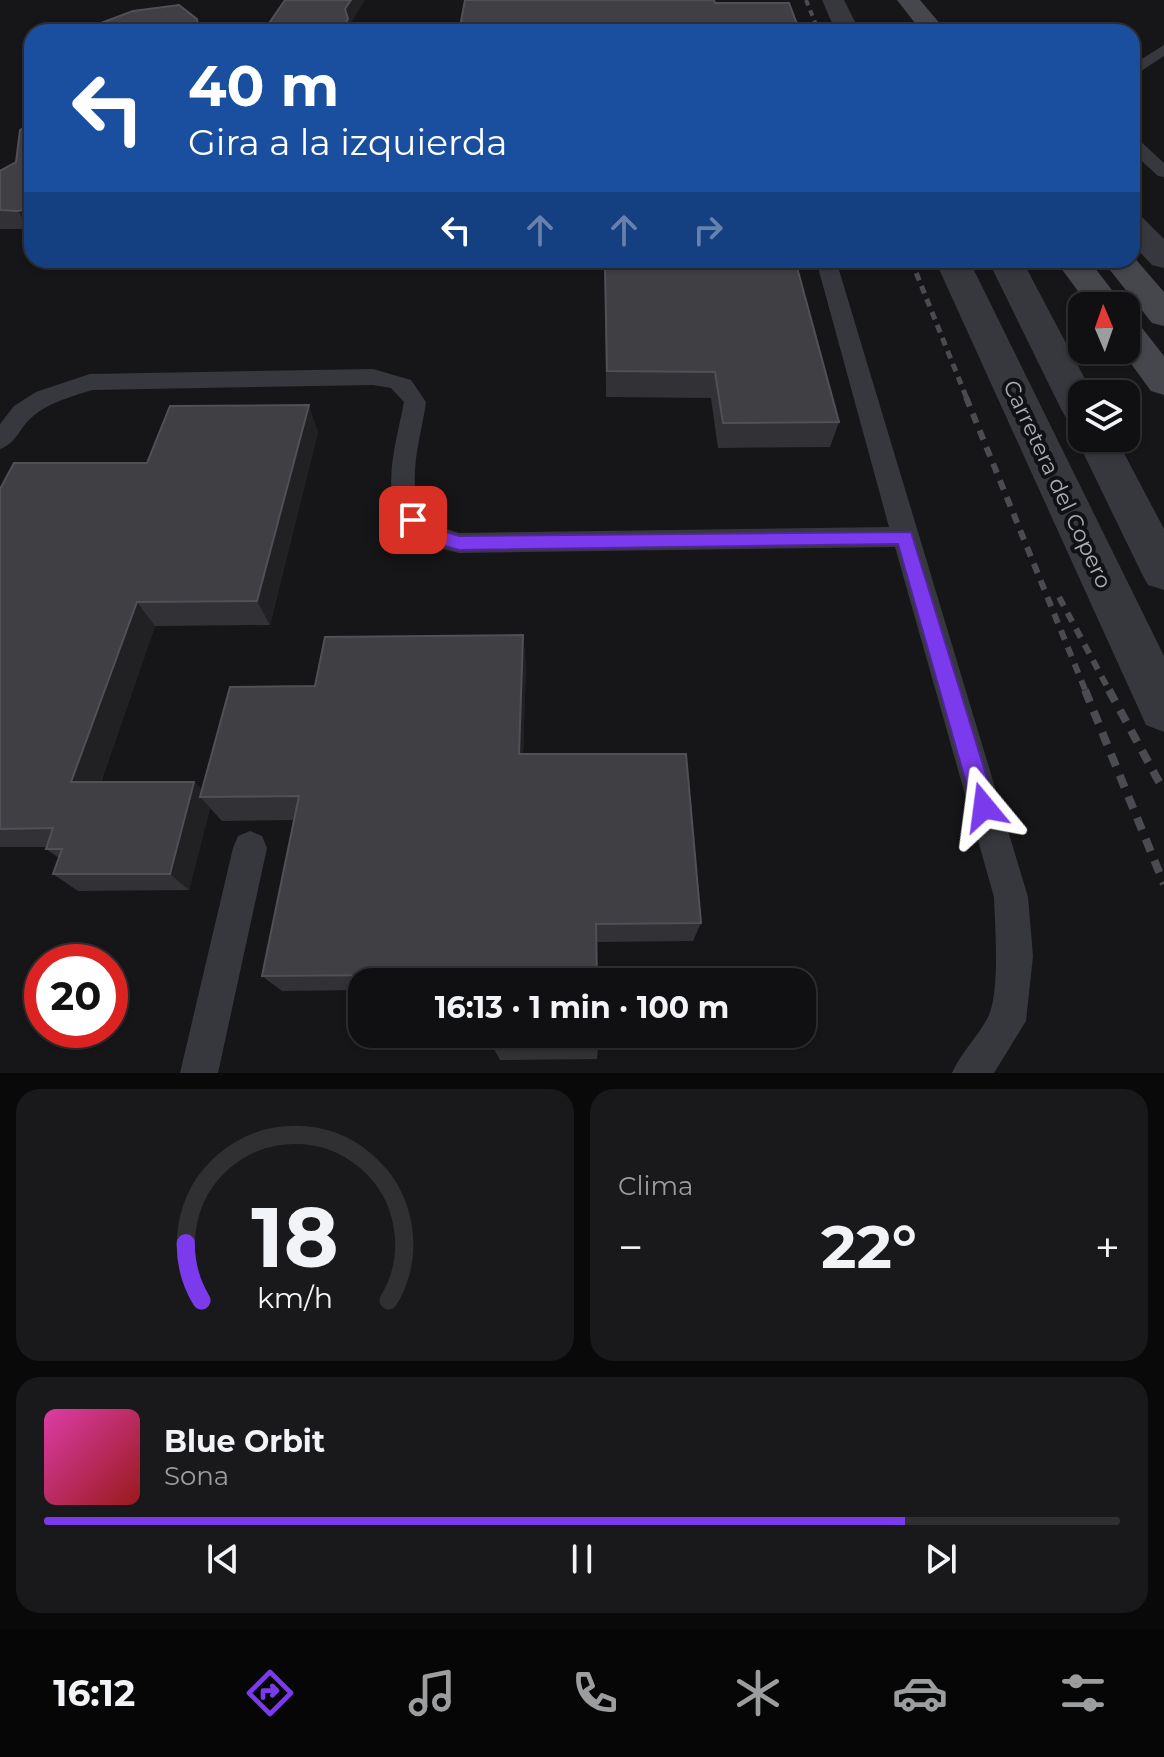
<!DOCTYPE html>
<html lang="es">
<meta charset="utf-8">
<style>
:root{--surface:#101012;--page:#19191b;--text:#f1f3f6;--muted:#9c9d9f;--line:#303032;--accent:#7c3aed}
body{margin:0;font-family:Montserrat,sans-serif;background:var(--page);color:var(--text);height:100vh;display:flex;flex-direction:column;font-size:30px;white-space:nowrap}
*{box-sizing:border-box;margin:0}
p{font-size:26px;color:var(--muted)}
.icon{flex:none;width:44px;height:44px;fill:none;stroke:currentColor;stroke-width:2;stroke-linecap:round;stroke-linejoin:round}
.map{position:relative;height:1073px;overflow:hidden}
.side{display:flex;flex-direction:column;gap:16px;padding:16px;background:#09090a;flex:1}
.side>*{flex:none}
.guide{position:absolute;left:24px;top:24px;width:1116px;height:244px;border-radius:24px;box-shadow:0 2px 6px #0004,0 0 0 2px var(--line);background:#1a4fa0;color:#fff;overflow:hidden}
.needle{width:52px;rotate:358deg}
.tools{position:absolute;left:1068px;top:292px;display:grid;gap:16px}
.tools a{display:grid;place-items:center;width:72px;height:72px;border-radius:16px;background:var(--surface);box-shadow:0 2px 6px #0004,0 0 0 2px var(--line);font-size:40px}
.speed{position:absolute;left:24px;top:944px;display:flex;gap:16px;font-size:40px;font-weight:700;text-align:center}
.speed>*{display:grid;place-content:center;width:104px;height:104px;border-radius:50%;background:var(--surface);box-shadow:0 2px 6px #0004,0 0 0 2px var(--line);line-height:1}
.speed .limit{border:12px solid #d22;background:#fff;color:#111}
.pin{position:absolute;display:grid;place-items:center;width:68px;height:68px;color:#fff;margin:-34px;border-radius:16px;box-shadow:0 4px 12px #0006}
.me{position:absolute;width:88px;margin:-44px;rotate:344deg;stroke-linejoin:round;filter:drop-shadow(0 0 6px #0008)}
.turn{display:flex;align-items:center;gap:28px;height:168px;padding:0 32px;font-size:36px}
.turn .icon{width:104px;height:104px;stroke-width:2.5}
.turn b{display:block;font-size:56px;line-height:68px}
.lanes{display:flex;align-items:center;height:76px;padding:0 32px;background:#0003;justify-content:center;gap:40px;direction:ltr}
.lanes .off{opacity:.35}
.big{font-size:60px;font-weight:700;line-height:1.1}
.side .widget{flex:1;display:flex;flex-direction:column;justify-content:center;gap:12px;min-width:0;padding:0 28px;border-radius:24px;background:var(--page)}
.side .dial{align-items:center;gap:0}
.dial svg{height:208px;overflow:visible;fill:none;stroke:var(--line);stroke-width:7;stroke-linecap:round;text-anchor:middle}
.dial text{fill:var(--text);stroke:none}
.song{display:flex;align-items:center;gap:24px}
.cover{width:96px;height:96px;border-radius:12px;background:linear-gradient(135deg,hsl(320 70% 55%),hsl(0 70% 35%))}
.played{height:8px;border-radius:4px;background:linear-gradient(90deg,var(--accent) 80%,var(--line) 80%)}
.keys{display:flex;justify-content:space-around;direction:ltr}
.heat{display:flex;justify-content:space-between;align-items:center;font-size:44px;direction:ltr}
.side .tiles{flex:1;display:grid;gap:16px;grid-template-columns:1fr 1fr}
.widget:last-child{grid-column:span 2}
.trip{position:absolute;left:348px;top:968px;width:468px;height:80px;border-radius:24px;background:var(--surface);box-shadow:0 2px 6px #0004,0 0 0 2px var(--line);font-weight:700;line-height:80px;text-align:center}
.menu{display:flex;height:128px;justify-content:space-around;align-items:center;background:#060607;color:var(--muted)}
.menu .icon{width:56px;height:56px}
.menu .on{color:var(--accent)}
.menu b{font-size:36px;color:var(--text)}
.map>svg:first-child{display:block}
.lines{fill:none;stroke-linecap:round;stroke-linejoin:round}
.service{fill:#37383d;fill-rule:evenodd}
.minor{fill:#37383d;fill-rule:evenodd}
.tertiary{fill:#37383d;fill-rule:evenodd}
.secondary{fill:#45474d;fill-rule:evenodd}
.rail-far3{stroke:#4a4c52;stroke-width:4;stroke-dasharray:6 5;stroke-linecap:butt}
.rail-far2{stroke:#4a4c52;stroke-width:5;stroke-dasharray:8 6;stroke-linecap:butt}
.rail-far1{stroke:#4a4c52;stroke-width:6;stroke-dasharray:10 8;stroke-linecap:butt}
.rail{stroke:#4a4c52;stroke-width:8;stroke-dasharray:13 10;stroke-linecap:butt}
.wall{fill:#323236}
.shaded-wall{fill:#212124}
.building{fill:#3f3f44;stroke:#4f5156;stroke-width:2}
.route{fill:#7c3aed;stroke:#51269a;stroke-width:2}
.labels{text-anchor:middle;stroke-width:8;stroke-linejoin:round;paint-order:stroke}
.street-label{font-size:22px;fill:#a8adb8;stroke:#111113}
</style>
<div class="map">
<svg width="1164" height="1073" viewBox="0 0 1164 1073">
<rect width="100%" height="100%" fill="#161618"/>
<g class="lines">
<path class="service" d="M1164,45v11l-32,21v-12z
M1132,138l6,1 26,24v14l-6,-1 -26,-24z
M816,260h20l192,637 5,59 -7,65 -32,52h-42c9,-21 27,-37 37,-58 11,-27 6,-88 5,-118l-99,-350 -436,6c-16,-4 -34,-8 -47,-19 -37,-30 -15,-93 -8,-132l-13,-14 -18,-3 -281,5c-21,7 -43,12 -60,27 -12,10 -16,27 -32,32v-25l14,-18 22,-14 54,-18 283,-5 38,11 15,22c-4,31 -20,78 -5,108 7,13 25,19 38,23l430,-6z
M250,831l12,5 5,12 -49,225h-38l53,-225 5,-12z"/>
<path class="minor" d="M822,0h22l16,32h-24z
M935,260h34l195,396v76l-18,-7z"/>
<path class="tertiary" d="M894,22l8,2 5,8h-24l3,-8z
M1132,216l11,2 21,21v29l-12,-3 -20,-21z
M988,260h34l71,134h-11v31l-14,-4 -6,-10z
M1082,428v10h34l48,91v61l-16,-5 -7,-13 -65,-134z"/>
<path class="secondary" d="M897,0h23l27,32h-25z
M1132,255l32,37v34l-12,-3 -50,-63h30z
M1055,260h34l35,46h-35z
M1126,320l13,4 25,32v39l-13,-4 -30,-41h5z"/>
<path class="rail-far3" d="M806,0l13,32"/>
<path class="rail-far2" d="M911,260l56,139"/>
<path class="rail-far1" d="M966,397l120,295
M1059,597l51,95"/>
<path class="rail" d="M1085,690l79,194
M1109,690l55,101"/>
</g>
<path class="wall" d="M32,122v107h-32v-58l16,-9z
M704,260h91l44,162 -9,25 -112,1 -7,-50 -105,-1 -1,-130 99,1z
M318,432l-48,193 -115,1 -54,156h93l8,8 113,-104 208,-51 3,30 -3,89 178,169 -8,18 -96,1v40h-235v8l-80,1 -20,-15 32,-156 -72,1 -12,-13 -21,82 -111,1 -25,-17 6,-16 -13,-9 1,-2h-47v-358z
M598,1048l-1,11 -97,1 -6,-11z"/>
<path class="shaded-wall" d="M351,0h14l-15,25 1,7h-10l4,-23z
M32,208v21l-3,1 -11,-19z
M309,405l9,27 -48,193 -13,-24z
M137,602l18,24 -61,175 -23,-19z
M523,635l3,30 -4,115 -3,-26z
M194,782l14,15h-8l10,11 -21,82 -19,-16z"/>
<path class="building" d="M285,0h66l-6,9 3,10 -7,13h-78z
M465,0h249l1,3h74l11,29h-341z
M179,5l18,14 2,13h-110l9,-8 35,-13z
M32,122v86l-14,3 -18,-1v-39l16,-9 4,-32z
M710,260h85l44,162 -116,1 -8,-51 -108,-1 -2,-104 107,1z
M309,405l-52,196 -120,1 -66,180h123l-24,92h-117l9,-25h-16l7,-21 -53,1v-340l14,-26h133l23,-57z
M523,635l-4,119h167l15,169 -105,1 1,58h-100l1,-8 -236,2 37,-180 -99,1 30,-110 85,-1 10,-49z
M495,1034h103v14l-104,1z"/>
<path class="route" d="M413,513l24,16 22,7 452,-4 85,275 -4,8 -8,3 -8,-3 -3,-8 -75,-263 -439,6c-21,-6 -42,-11 -55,-30z"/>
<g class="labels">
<g class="street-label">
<text transform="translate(1058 484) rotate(65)" y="8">Carretera del Copero</text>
</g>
</g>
</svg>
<div class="tools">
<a><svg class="needle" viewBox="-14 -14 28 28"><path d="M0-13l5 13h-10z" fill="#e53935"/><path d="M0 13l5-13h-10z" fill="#9c9d9f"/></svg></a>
<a><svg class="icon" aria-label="layers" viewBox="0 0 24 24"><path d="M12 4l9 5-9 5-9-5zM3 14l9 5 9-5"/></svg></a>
</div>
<div class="speed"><div class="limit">20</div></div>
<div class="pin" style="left:413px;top:520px;background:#d93025"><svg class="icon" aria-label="arrive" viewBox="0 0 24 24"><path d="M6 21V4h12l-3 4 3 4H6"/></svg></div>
<svg class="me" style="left:984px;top:807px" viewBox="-20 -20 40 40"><path d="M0-17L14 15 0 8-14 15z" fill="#7c3aed" stroke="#fff" stroke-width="4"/></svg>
<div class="trip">16:13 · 1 min · 100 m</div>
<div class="guide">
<div class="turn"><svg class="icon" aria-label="left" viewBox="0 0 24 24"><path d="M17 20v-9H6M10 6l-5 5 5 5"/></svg><div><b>40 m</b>Gira a la izquierda</div></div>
<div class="lanes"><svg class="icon" aria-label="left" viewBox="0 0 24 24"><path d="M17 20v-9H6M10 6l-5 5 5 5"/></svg><svg class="icon off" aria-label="ahead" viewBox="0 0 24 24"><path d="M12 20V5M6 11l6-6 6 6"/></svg><svg class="icon off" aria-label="ahead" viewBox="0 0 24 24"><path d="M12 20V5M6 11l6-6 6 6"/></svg><svg class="icon off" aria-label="right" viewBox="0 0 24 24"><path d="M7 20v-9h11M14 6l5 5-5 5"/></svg></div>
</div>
</div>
<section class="side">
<div class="tiles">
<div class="widget dial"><svg viewBox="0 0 100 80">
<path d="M14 69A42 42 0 1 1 86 69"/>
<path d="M14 69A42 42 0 0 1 8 47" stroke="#7c3aed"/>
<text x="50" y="56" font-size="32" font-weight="700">18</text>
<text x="50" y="72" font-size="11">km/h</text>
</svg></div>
<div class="widget"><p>Clima</p>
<div class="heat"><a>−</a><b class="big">22°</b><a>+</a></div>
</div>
<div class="widget">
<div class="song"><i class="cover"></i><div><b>Blue Orbit</b><p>Sona</p></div></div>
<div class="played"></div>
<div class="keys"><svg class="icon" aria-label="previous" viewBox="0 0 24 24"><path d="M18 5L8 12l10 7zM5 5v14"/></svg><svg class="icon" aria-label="pause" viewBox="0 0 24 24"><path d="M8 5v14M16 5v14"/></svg><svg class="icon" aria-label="next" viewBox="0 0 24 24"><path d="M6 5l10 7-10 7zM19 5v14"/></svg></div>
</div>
</div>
</section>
<nav class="menu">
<b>16:12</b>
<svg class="icon on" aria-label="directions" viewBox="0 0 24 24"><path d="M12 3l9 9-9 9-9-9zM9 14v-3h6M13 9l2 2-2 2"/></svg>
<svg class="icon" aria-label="music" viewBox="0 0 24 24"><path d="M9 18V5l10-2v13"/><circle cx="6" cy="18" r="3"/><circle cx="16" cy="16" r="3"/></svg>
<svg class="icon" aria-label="phone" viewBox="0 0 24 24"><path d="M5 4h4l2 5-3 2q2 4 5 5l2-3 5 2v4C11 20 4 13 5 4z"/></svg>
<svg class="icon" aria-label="climate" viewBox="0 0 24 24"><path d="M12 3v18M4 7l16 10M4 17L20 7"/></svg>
<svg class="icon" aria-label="car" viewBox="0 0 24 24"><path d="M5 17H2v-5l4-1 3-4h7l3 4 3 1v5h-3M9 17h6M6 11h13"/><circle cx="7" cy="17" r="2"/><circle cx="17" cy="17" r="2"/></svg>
<svg class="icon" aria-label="filters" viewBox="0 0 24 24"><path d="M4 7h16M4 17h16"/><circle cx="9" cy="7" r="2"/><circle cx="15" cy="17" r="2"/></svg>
</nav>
